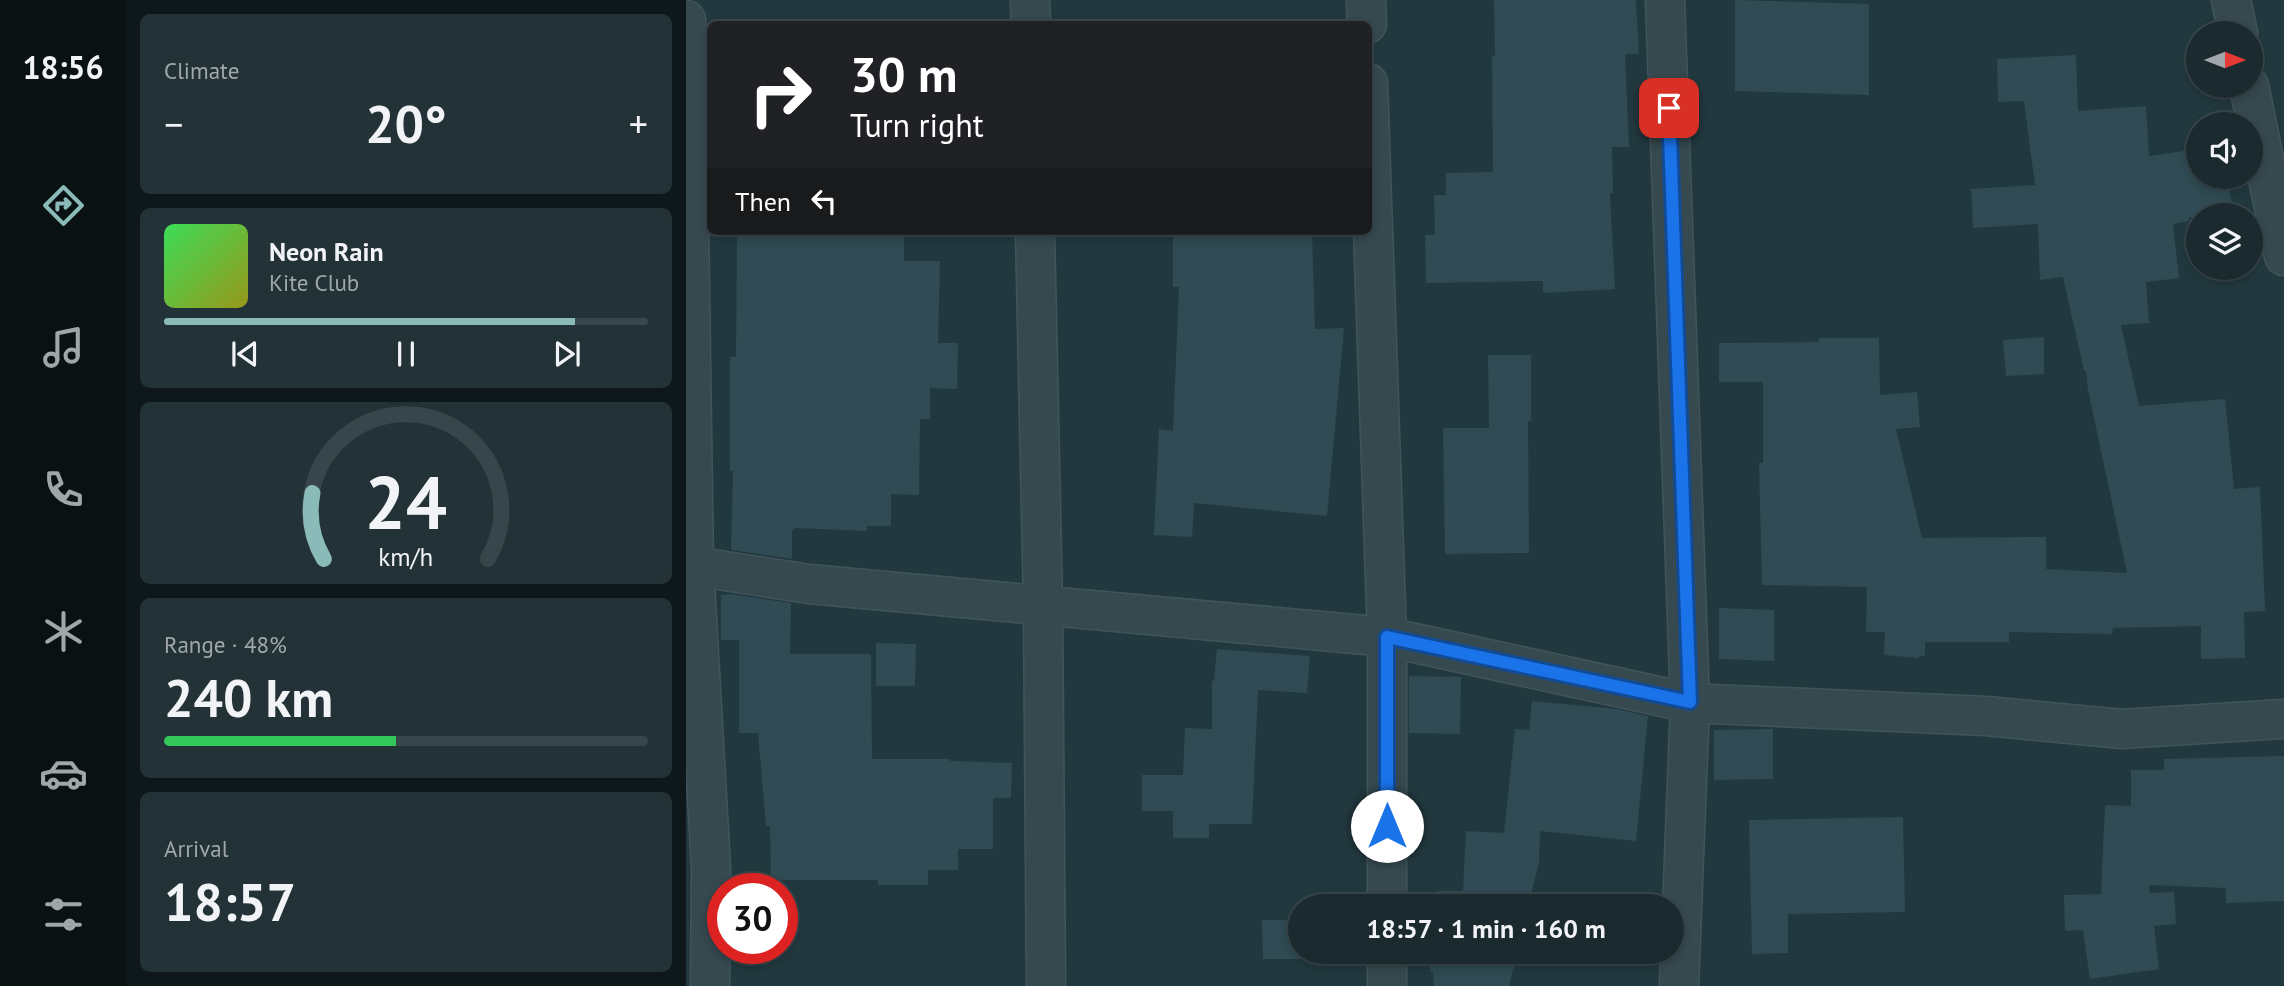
<!DOCTYPE html>
<meta charset="utf-8">
<style>
:root{--surface:#1a2a2f;--page:#233237;--text:#f1f3f6;--muted:#9fa7aa;--line:#38464b;--accent:#8bbbb9}
body{margin:0;font-family:"PT Sans",sans-serif;background:var(--page);color:var(--text);height:100vh;display:flex;flex-direction:column;font-size:26px;white-space:nowrap}
*{box-sizing:border-box;margin:0}
p{font-size:23px;color:var(--muted)}
.icon{flex:none;width:38px;height:38px;fill:none;stroke:currentColor;stroke-width:2;stroke-linecap:round;stroke-linejoin:round}
.map{position:relative;flex:1;overflow:hidden}
.side{display:flex;flex-direction:column;gap:14px;padding:14px;background:#0e171a;width:560px}
.side>*{flex:none}
.guide{position:absolute;left:21px;top:21px;width:665px;height:214px;border-radius:10px;box-shadow:0 4px 10px #0003,0 0 0 2px var(--line);background:#202124;color:#fff;overflow:hidden}
.needle{width:46px;rotate:90deg}
.controls{position:absolute;left:1500px;top:21px;display:grid;gap:14px}
.controls a{display:grid;place-items:center;width:77px;height:77px;border-radius:50%;background:var(--surface);box-shadow:0 4px 10px #0003,0 0 0 2px var(--line);font-size:35px}
.speed{position:absolute;left:21px;top:873px;display:flex;gap:14px;font-size:35px;font-weight:700;text-align:center}
.speed>*{display:grid;place-content:center;width:91px;height:91px;border-radius:50%;background:var(--surface);box-shadow:0 4px 10px #0003,0 0 0 2px var(--line);line-height:1}
.speed .limit{border:10px solid #d22;background:#fff;color:#111}
.pin{position:absolute;display:grid;place-items:center;width:60px;height:60px;color:#fff;margin:-30px;border-radius:14px;box-shadow:0 4px 10px #0006}
.me{position:absolute;width:77px;margin:-38px;rotate:0deg;stroke-linejoin:round;filter:drop-shadow(0 0 5px #0008)}
.turn{display:flex;align-items:center;gap:24px;height:147px;padding:0 28px;font-size:32px}
.turn .icon{width:91px;height:91px;stroke-width:2.5}
.turn b{display:block;font-size:49px;line-height:60px}
.then{display:flex;align-items:center;height:66px;padding:0 28px;background:#0003;gap:14px;font-size:26px}
.big{font-size:52px;font-weight:800;line-height:1.1}
.side .widget{flex:1;display:flex;flex-direction:column;justify-content:center;gap:10px;min-width:0;padding:0 24px;border-radius:10px;background:var(--page)}
.side .dial{align-items:center;gap:0}
.dial svg{height:182px;overflow:visible;fill:none;stroke:var(--line);stroke-width:7;stroke-linecap:round;text-anchor:middle}
.dial text{fill:var(--text);stroke:none}
.song{display:flex;align-items:center;gap:21px}
.cover{width:84px;height:84px;border-radius:10px;background:linear-gradient(135deg,hsl(130 70% 55%),hsl(60 70% 35%))}
.played{height:7px;border-radius:4px;background:linear-gradient(90deg,var(--accent) 85%,var(--line) 85%)}
.keys{display:flex;justify-content:space-around;direction:ltr}
.heat{display:flex;justify-content:space-between;align-items:center;font-size:38px;direction:ltr}
.charge{height:10px;border-radius:5px;background:linear-gradient(90deg,#34c759 48%,var(--line) 0)}
.trip{position:absolute;left:602px;top:894px;width:396px;height:70px;border-radius:35px;background:var(--surface);box-shadow:0 4px 10px #0003,0 0 0 2px var(--line);font-weight:800;line-height:70px;text-align:center}
main{display:flex;flex:1;min-height:0}
.dock{display:flex;flex-direction:column;width:126px;justify-content:space-around;align-items:center;background:#0a1113;color:var(--muted)}
.dock .icon{width:49px;height:49px}
.dock .current{color:var(--accent)}
.dock b{font-size:32px;color:var(--text)}
.map>svg:first-child{display:block}
.building{fill:#304b54}
.lines{fill:none;stroke-linecap:round;stroke-linejoin:round}
.street-casing{stroke:#42545b;stroke-width:41}
.street{stroke:#36494f;stroke-width:38}
.route-casing{stroke:#114b97;stroke-width:18}
.route{stroke:#1a73e8;stroke-width:12}
</style>
<main>
<nav class="dock">
<b>18:56</b>
<svg class="icon current" aria-label="directions" viewBox="0 0 24 24"><path d="M12 3l9 9-9 9-9-9zM9 14v-3h6M13 9l2 2-2 2"/></svg>
<svg class="icon" aria-label="music" viewBox="0 0 24 24"><path d="M9 18V5l10-2v13"/><circle cx="6" cy="18" r="3"/><circle cx="16" cy="16" r="3"/></svg>
<svg class="icon" aria-label="phone" viewBox="0 0 24 24"><path d="M5 4h4l2 5-3 2q2 4 5 5l2-3 5 2v4C11 20 4 13 5 4z"/></svg>
<svg class="icon" aria-label="climate" viewBox="0 0 24 24"><path d="M12 3v18M4 7l16 10M4 17L20 7"/></svg>
<svg class="icon" aria-label="car" viewBox="0 0 24 24"><path d="M5 17H2v-5l4-1 3-4h7l3 4 3 1v5h-3M9 17h6M6 11h13"/><circle cx="7" cy="17" r="2"/><circle cx="17" cy="17" r="2"/></svg>
<svg class="icon" aria-label="filters" viewBox="0 0 24 24"><path d="M4 7h16M4 17h16"/><circle cx="9" cy="7" r="2"/><circle cx="15" cy="17" r="2"/></svg>
</nav>
<section class="side">
<div class="widget"><p>Climate</p>
<div class="heat"><a>−</a><b class="big">20°</b><a>+</a></div>
</div>
<div class="widget">
<div class="song"><i class="cover"></i><div><b>Neon Rain</b><p>Kite Club</p></div></div>
<div class="played"></div>
<div class="keys"><svg class="icon" aria-label="previous" viewBox="0 0 24 24"><path d="M18 5L8 12l10 7zM5 5v14"/></svg><svg class="icon" aria-label="pause" viewBox="0 0 24 24"><path d="M8 5v14M16 5v14"/></svg><svg class="icon" aria-label="next" viewBox="0 0 24 24"><path d="M6 5l10 7-10 7zM19 5v14"/></svg></div>
</div>
<div class="widget dial"><svg viewBox="0 0 100 80">
<path d="M14 69A42 42 0 1 1 86 69"/>
<path d="M14 69A42 42 0 0 1 9 40" stroke="#8bbbb9"/>
<text x="50" y="56" font-size="32" font-weight="700">24</text>
<text x="50" y="72" font-size="11">km/h</text>
</svg></div>
<div class="widget"><p>Range · 48%</p><b class="big">240 km</b><div class="charge"></div></div>
<div class="widget"><p>Arrival</p><b class="big">18:57</b></div>
</section>
<div class="map">
<svg width="1598" height="986" viewBox="0 0 1598 986">
<rect width="100%" height="100%" fill="#22383f"/>
<path class="building" d="M808,0h142l3,54h-14l4,93h-17l1,46h-3l5,96 -72,4v-12l-117,2 -1,-48h10l-1,-40h12v-22l47,-1 -1,-116h3z
M1049,0l134,4v91l-134,-4z
M1390,55l2,56 68,-5 3,50 49,-7v28h30l5,35 -35,3 -9,3v3l-16,3 6,54 -33,4 3,41 -28,2 18,81 86,-7 9,90 26,-2 5,124 -21,1 1,46 -44,1v-33l-88,2 -1,6 -103,-2v10h-84v14h-6v2l-35,-3 1,-23h-19l1,-45 -105,-2 -3,-122h4v-81h-44v-39l100,-1v-4h60l1,57 37,-3 3,35 -24,2 26,109 124,-1v32l81,4 -39,-183 -2,-19h-2l-21,-94 -23,3 -2,-56 -65,4 -2,-39 64,-4 -11,-84 -26,1 -1,-43z
M51,231h167v30h36l-2,82h20l-1,46 -27,-1v31h-10l-1,76 -28,-1v32h-24v5l-72,-3 -3,2v29l-61,-9 2,-79h-3v-114h6z
M487,231h37v5l102,-4 3,97 29,-1 -17,188 -133,-13 -2,34 -38,-2 5,-106 14,2 6,-144h-6z
M1358,337v37l-38,2 -3,-36z
M802,355h43v66h-3l1,132 -84,1 -2,-126h46z
M44,594l61,9 -1,51h81l1,105h78v2l62,2 -1,35h-18v51h-35v21h-30v15h-50v-5h-107l-1,-54h-4l-8,-93h-19v-93h-18v-45z
M1033,608l55,2v51l-55,-2z
M190,643l40,1 -1,42h-39z
M531,649l93,7 -3,37 -49,-3 -6,134h-43v14h-36v-27h-31v-36h41l2,-47 27,1v-48h2z
M723,676l52,1 -1,57 -51,-1z
M846,701l85,8 31,7 -12,125 -96,-10 -1,32 -11,43h-92l2,-15h25l3,-60 38,2 11,-104 14,1z
M1087,729v50l-59,1v-50z
M1598,756v145l-58,2v-15l-77,-3 1,8 24,-1 2,32 -22,2 5,43 -69,10 -7,-49 -18,1 -1,-36 37,-1 4,-89 26,1v-36h33v-11z
M1217,817l2,95 -117,2v39l-36,1 -3,-134z
M576,920h38v39h-37z
M746,952h85l-8,34h-75l-1,-14h-3z"/>
<g class="lines">
<defs>
<path id="street" d="M344,0l1,24
M680,0l1,24
M979,0l25,703 -11,283
M1545,0l7,33
M0,20l8,545 17,303 -1,118
M682,83l19,554v269
M1563,86l35,170
M349,231l8,374 3,381
M0,565l123,19 578,53 303,66 296,13 136,13 162,-10
M701,952v34"/>
</defs>
<use href="#street" class="street-casing"/>
<use href="#street" class="street"/>
</g>
<g class="lines">
<defs>
<path id="route" d="M701,826v-189l303,65 -21,-594"/>
</defs>
<use href="#route" class="route-casing"/>
<use href="#route" class="route"/>
</g>
</svg>
<div class="controls">
<a><svg class="needle" viewBox="-14 -14 28 28"><path d="M0-13l5 13h-10z" fill="#e53935"/><path d="M0 13l5-13h-10z" fill="#9fa7aa"/></svg></a>
<a><svg class="icon" aria-label="sound" viewBox="0 0 24 24"><path d="M4 9h4l5-4v14l-5-4H4zM17 9q2 3 0 6"/></svg></a>
<a><svg class="icon" aria-label="layers" viewBox="0 0 24 24"><path d="M12 4l9 5-9 5-9-5zM3 14l9 5 9-5"/></svg></a>
</div>
<div class="speed"><div class="limit">30</div></div>
<div class="pin" style="left:983px;top:108px;background:#d93025"><svg class="icon" aria-label="arrive" viewBox="0 0 24 24"><path d="M6 21V4h12l-3 4 3 4H6"/></svg></div>
<svg class="me" style="left:701px;top:826px" viewBox="-20 -20 40 40"><circle r="19" fill="#fff"/><path d="M0-13L10 11 0 6-10 11z" fill="#1a73e8"/></svg>
<div class="trip">18:57 · 1 min · 160 m</div>
<div class="guide">
<div class="turn"><svg class="icon" aria-label="right" viewBox="0 0 24 24"><path d="M7 20v-9h11M14 6l5 5-5 5"/></svg><div><b>30 m</b>Turn right</div></div>
<div class="then">Then<svg class="icon" aria-label="left" viewBox="0 0 24 24"><path d="M17 20v-9H6M10 6l-5 5 5 5"/></svg></div>
</div>
</div>
</main>
